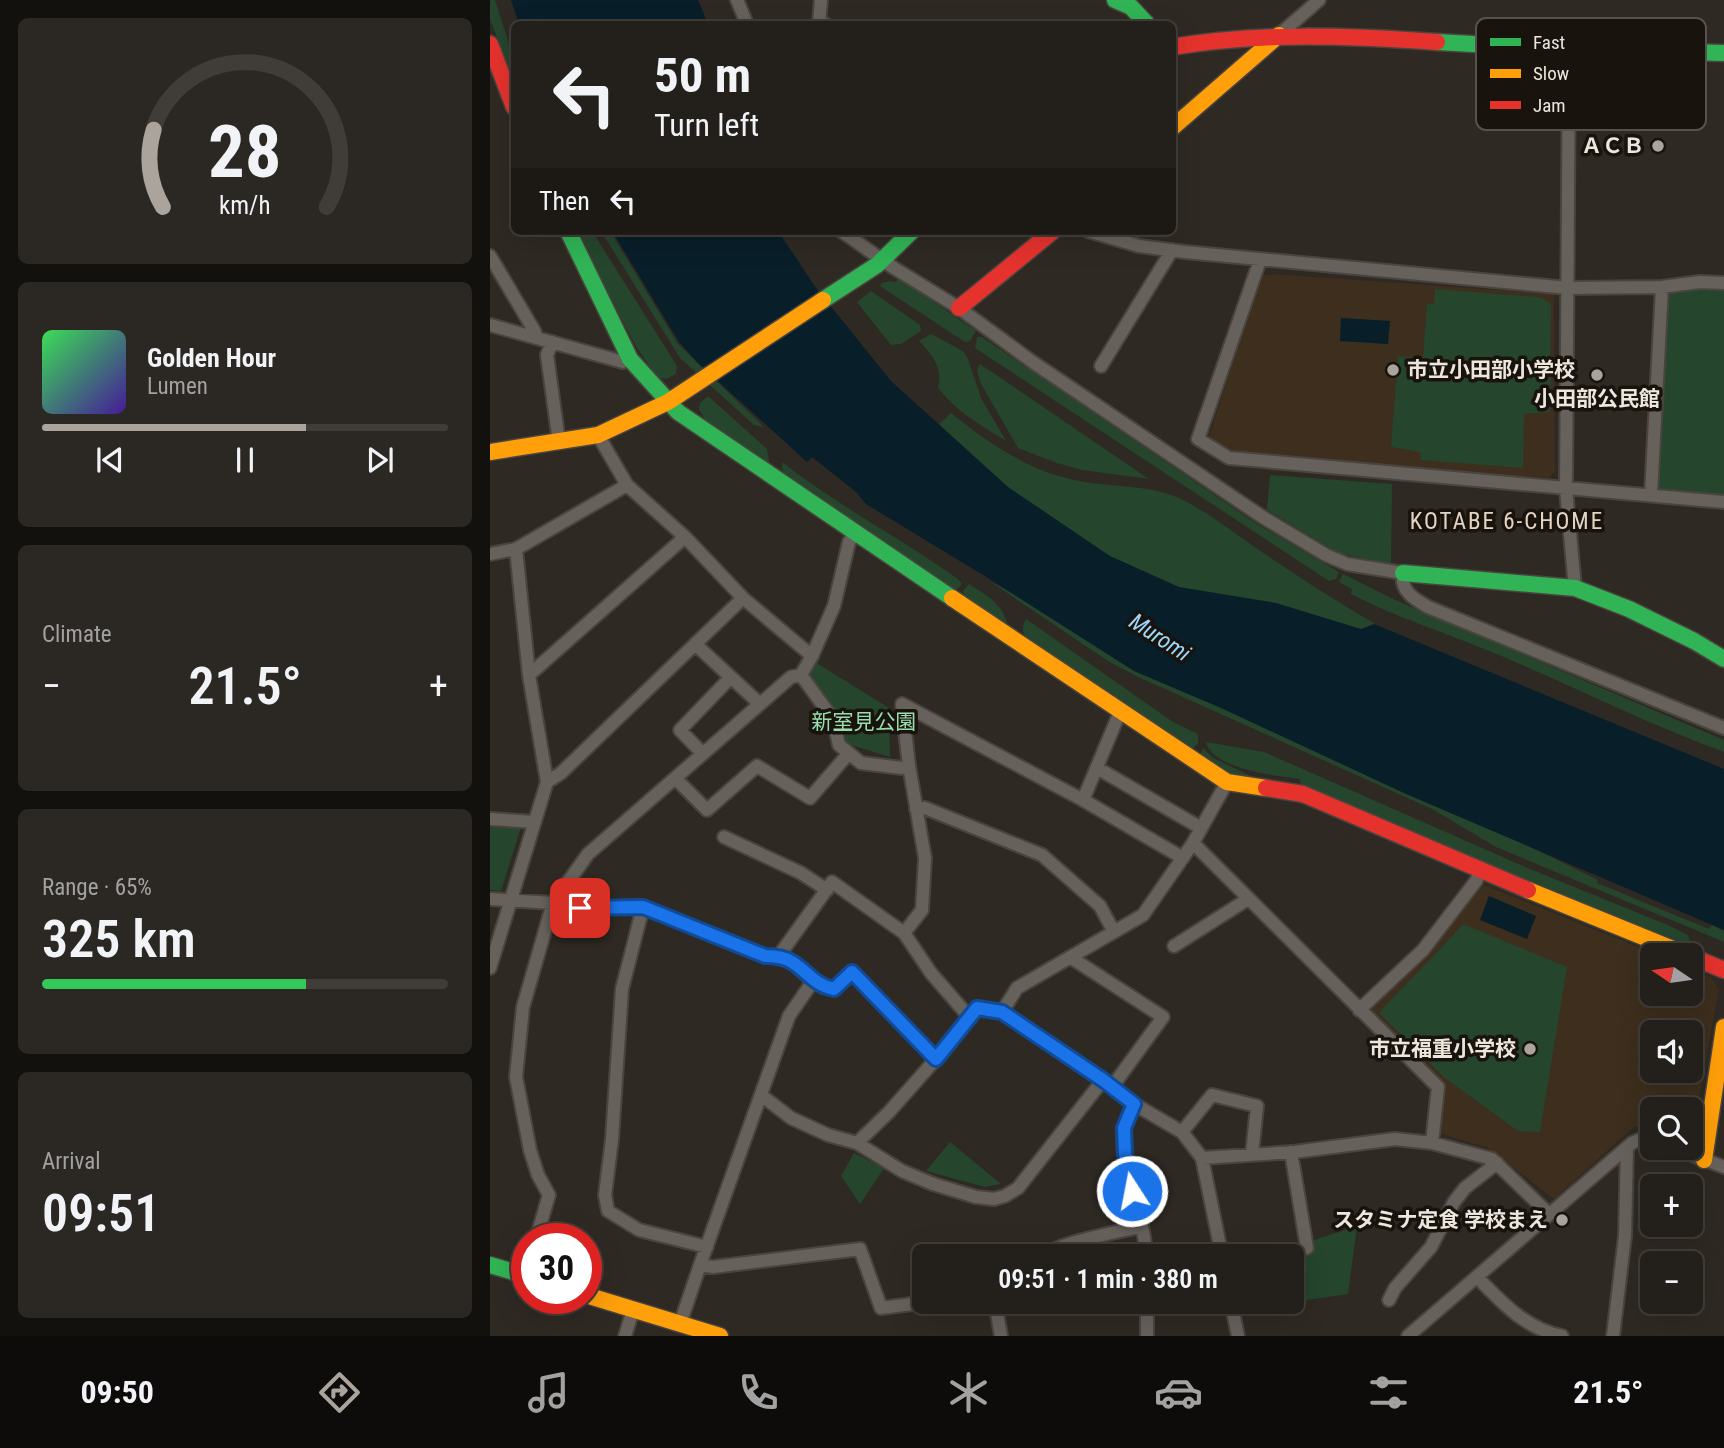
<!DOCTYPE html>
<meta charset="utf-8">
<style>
:root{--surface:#231f1a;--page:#2b2723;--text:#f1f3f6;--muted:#a3a2a2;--line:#403d39;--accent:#aaa49c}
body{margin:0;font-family:"Roboto Condensed","Noto Sans JP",sans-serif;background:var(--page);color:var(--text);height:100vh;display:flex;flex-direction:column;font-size:26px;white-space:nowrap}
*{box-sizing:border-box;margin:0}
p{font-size:23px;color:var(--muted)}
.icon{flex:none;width:38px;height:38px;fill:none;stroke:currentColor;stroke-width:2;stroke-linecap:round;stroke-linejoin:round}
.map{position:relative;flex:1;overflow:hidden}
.side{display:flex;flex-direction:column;gap:18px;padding:18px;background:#13110e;width:490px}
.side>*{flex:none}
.banner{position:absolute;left:21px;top:21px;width:665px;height:214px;border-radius:10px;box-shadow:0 7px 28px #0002,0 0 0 2px var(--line);background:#231f1a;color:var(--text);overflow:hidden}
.needle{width:46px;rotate:283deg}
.controls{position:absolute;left:1150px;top:943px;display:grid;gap:14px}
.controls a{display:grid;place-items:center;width:63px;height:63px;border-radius:10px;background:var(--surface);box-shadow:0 7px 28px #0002,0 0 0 2px var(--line);font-size:35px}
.speed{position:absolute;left:21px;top:1223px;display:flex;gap:14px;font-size:35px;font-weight:700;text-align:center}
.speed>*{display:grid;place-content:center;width:91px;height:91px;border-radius:50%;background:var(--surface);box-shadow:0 7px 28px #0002,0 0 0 2px var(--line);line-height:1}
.speed .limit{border:10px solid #d22;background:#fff;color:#111}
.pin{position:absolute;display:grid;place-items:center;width:60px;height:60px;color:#fff;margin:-30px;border-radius:14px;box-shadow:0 4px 10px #0006}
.me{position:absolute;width:77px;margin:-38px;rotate:349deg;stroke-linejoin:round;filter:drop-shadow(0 0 5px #0008)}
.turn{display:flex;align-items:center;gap:24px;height:147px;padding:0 28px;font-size:32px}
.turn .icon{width:91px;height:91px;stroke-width:2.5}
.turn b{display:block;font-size:49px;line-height:60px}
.then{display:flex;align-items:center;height:66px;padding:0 28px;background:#0003;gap:14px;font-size:26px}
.big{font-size:52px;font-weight:600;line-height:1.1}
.side .widget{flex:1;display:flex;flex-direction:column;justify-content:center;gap:10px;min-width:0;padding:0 24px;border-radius:10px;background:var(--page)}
.side .dial{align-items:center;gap:0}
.dial svg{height:182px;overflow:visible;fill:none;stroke:var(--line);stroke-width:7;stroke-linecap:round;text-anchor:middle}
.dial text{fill:var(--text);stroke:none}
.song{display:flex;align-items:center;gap:21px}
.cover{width:84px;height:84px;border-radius:10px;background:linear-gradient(135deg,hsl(130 70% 55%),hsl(260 70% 35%))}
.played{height:7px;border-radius:4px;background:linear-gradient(90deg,var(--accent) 65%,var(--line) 65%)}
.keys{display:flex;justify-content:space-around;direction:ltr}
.heat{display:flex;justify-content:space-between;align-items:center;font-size:38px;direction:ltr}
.charge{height:10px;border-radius:5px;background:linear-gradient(90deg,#34c759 65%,var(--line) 0)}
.trip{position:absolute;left:422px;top:1244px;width:392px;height:70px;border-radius:10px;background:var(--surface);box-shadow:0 7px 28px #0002,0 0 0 2px var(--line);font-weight:600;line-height:70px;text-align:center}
.tabs{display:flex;height:112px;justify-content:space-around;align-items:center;background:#0e0c0a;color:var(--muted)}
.tabs .icon{width:49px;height:49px}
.tabs .selected{color:var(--accent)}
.tabs b{font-size:32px;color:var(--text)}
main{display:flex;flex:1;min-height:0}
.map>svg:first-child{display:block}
.built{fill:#3d2e1d;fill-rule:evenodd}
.green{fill:#25452d}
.water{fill:#081e29}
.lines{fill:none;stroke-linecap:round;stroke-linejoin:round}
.street-casing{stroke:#4a443f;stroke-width:16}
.fast-casing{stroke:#4a443f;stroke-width:19}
.slow-casing{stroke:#4a443f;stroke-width:19}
.jam-casing{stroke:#4a443f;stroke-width:19}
.street{stroke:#66615b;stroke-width:12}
.fast{stroke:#30b455;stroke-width:16}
.slow{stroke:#ff9f0a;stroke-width:16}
.jam{stroke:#e5322d;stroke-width:16}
.route-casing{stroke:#114b97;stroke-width:18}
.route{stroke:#1a73e8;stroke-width:12}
.poi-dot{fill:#aaa49c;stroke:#19130e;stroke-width:2.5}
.labels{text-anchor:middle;stroke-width:7;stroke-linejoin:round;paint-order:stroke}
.poi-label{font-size:21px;font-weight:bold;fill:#ede6dd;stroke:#19130e;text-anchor:end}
.park-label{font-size:21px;fill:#98ddac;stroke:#19130e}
.neighbourhood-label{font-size:23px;letter-spacing:2px;fill:#e3d4c3;stroke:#19130e}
.water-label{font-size:23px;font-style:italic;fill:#9cd7fa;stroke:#19130e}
.key{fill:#19130e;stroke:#59524c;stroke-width:2}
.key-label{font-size:19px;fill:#ede6dd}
</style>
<main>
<section class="side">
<div class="widget dial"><svg viewBox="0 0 100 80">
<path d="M14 69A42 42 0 1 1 86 69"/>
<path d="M14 69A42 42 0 0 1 10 35" stroke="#aaa49c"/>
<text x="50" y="56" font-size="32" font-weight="700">28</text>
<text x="50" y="72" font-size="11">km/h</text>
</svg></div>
<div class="widget">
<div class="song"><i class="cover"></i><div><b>Golden Hour</b><p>Lumen</p></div></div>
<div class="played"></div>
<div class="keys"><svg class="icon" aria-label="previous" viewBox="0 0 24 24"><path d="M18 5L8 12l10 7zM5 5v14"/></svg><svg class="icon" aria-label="pause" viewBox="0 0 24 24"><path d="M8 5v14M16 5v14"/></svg><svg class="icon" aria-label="next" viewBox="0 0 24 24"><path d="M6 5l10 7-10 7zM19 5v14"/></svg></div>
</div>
<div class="widget"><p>Climate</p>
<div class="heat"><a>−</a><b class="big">21.5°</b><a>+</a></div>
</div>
<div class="widget"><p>Range · 65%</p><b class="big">325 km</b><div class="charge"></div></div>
<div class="widget"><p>Arrival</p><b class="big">09:51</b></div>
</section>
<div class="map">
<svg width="1234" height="1336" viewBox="0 0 1234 1336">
<rect width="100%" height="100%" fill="#2f2923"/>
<path class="built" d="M783,274l281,20 1,177 -6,7 -317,-26 -23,-15 51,-161z
M994,885l174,70 -6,1v38h38l1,-25 20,8 8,12 -28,153 -1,-32h-38v22l-17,-6 -81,73 -66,-51 -49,-15 5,-48 -74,-75 29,-31 18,-15zM1162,1032h38v39h-38z"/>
<path class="green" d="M0,0h5l19,60v23l-24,-64z
M88,231h14l85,135 -1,8 -10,5 -9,-2 -20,-29 -22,-41z
M111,231h9l68,113 86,83 -10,-2 -74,-67z
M409,278l77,53 -6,10 -5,1 -85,-56 2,-3 8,-2 5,1z
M1234,283v218l-73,-6 11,-208z
M945,289l105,8 11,7 -1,108 -26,2 -1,54 -102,-8 -1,-8 -29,-5 7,-91 25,2 4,-54h7z
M381,291l49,34 1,6 -20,13 -10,1 -34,-43z
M441,334l32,17 5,8 13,39 25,43c-23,-15 -53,-31 -68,-54 6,-18 -7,-34 -19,-46z
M487,337h5l275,187 82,48 -3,7 -7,2 -354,-233z
M490,364l169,115 -67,-9 -25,-7 -39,-15 -38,-66 -3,-12z
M218,396l59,53 3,19 -64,-46 -7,-13 1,-6z
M461,413c35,28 72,54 115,65 38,11 78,4 115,21 29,14 54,35 81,53 48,33 98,64 149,92l-230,-52 -74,-31 -105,-71 -63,-66z
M292,462c55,43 118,76 176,117l4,5 -7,7 -172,-115z
M780,475l122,9 -1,80 -53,-11 -71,-43z
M853,574l52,26 329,140v12c-77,-28 -150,-65 -225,-97 -49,-21 -100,-36 -148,-61l1,-5 -13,-7z
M501,582l607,298 -1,3 112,46 3,-4 12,6v11l-228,-95 -64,-38 -296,-133 -28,-15z
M479,584c21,14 34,19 40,45l-45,-32 -1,-6z
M536,619l147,103 25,12v10l-9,7 -160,-111c-7,-6 -8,-13 -3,-21z
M325,662l74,46 1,49 -45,-14 -8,-29 -29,-37z
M716,742l58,10 259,114 147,60 18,9 6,18 -362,-155 -24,-12h-7l-1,-7c-23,-3 -88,-10 -94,-37z
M713,748l10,10 38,18 42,7 -2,2 -62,-12 -30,-16z
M0,822l32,2 -21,67 -11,-1z
M973,924l104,43 -27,165 -22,-1 -73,-53 -66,-65c27,-30 57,-58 84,-89z
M460,1142l51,42 -16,3 -59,-16z
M364,1153l30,15 -24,36 -19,-28z
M867,1226l-9,68 -83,12v-4h27v-46h-26z"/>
<path class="water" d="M21,0h187l10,24h-189z
M122,231h170v6l34,51 75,93 117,106 102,69 69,31 97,16 85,26 13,-5 350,145v161l-318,-136 -185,-86 -87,-37 -151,-96 -117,-71 -10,-12 -44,-35 -5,5 -110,-100 -18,-20z
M851,318l49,3 -2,23 -48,-3z
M999,896l47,20 -9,23 -47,-19z"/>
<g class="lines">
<defs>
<path id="street" d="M247,0l10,24
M331,0l-2,23 6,1
M789,35l40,-35
M1079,50l-3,439 9,99
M351,231l53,37 65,40 75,55 230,155 62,37 21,9 56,9c-3,18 11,26 25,34l296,121
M598,231l51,15 46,6 383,36 94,-1 38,-5 24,1
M0,256l45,76 -2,5
M770,260l-62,179 31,19 495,44
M0,325l133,37 7,-3
M62,342l-5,13 12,87
M611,366l71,-116
M108,435l29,50 58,52 58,61 69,58 22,-50 15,-64 7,-9
M1161,495l11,-208
M0,554l26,-5 111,-64
M205,644l65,60
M39,675l156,-138
M311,675l32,44 6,26 22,18 41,5 7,-2 16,92 -3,52 -18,23
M630,712l-37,88 100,58
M213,754l-23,-24 51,-53
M419,766l-7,-62 181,96
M607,768l104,60
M185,778l32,32 50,-44 53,32 39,-45
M57,782l14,-9 182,-175
M737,782l-34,61 245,244 -6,56
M426,809l9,-1 117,47 58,51 14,26
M0,819l45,3
M234,837l77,36 26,17
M0,899l63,4 27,5 63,-1 122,49 13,1
M153,907l-21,82 -10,150 -7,56 3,16 31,19 68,17
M684,946l74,-47
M580,957l93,60 -51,70
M0,968l57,-186 -18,-107 -13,-126
M323,981l-21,-19 -14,-5 54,-75 72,51 27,40 39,45
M869,1010l64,-60 53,-69 5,-11
M512,1012l15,-24 126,-73 50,-72
M271,1095l30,23 37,17 29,8 45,28 31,13 43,13 18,2 11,-3 13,-8 85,-108
M644,1104c-3,8 -9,18 -10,26 -5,43 21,84 22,126
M692,1132l30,-37 45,11 -5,48
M367,1143l32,-31 47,-53
M1184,1148l50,19
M801,1152l16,96
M712,1158l92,-6 101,-13 37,4 60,16 57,55
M46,1239l13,-44 -11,-20 -8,-25 -14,-73 7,-70 30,-104 35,-49 203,-177 10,-2 11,-19
M553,1256c19,-15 73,-23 99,-30
M987,1277c24,25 49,52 85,59
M899,1300l6,-12 36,-41 23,-45 11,-14 32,-25
M437,1302l-46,6 -21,-59 -147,18 -13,-2 89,-249 24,-35 10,6 11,2 18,-16 84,86 41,-51 25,4 101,68 31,24 48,28 20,26 20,98
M505,1302l6,34
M657,1302v34
M741,1302l7,34
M190,1324l20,-59
M135,1336l8,-26
M918,1336l224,-193 14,-6 6,2
M1123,1336l12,-100 2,-89"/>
<path id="fast" d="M625,0l16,7 16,17
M947,42l125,7 162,4
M78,231l62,128 48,53 274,186
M333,300l54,-35 35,-34
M913,573l172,15 54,21 65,32 30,18
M0,1265l37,11"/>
<path id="slow" d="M682,128l107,-93
M0,452l108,-17 70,-33 155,-102
M462,598l275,184 39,6
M1038,890l162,66
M1214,1160l20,-133
M96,1295l134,41"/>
<path id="jam" d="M0,44l24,63
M682,47c89,-15 176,-11 265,-5
M469,308l94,-77
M776,788l37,6 225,96
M1200,956l34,14"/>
</defs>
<use href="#street" class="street-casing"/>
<use href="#fast" class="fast-casing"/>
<use href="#slow" class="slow-casing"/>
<use href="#jam" class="jam-casing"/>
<use href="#street" class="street"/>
<use href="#fast" class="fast"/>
<use href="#slow" class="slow"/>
<use href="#jam" class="jam"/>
</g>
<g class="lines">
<defs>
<path id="route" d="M90,908l63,-1 122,49c9,0 19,1 27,6 16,10 22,23 42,27l18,-17 84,87 41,-51 25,4 101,68 31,24 -10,24 1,26 7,37"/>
</defs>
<use href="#route" class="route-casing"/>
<use href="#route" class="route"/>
</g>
<g class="poi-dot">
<circle cx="1168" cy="146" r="7"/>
<circle cx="903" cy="370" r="7"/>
<circle cx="1107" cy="375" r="7"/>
<circle cx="1040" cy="1049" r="7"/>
<circle cx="1072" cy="1220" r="7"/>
</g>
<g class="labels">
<g class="poi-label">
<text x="1154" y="153">ＡＣＢ</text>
<text x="917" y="377" text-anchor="start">市立小田部小学校</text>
<text x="1107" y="406" text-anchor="middle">小田部公民館</text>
<text x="1026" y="1056">市立福重小学校</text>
<text x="1058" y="1227">スタミナ定食 学校まえ</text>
</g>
<g class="park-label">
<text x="374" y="729">新室見公園</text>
</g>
<g class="neighbourhood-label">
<text x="1017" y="529">KOTABE 6-CHOME</text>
</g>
<g class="water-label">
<text transform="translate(670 637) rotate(33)" y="8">Muromi</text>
</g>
</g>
<rect x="986" y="18" width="230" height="112" rx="10" class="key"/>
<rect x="1000" y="38" width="31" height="8" fill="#30b455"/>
<rect x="1000" y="69" width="31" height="9" fill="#ff9f0a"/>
<rect x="1000" y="101" width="31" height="8" fill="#e5322d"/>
<g class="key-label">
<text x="1043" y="49">Fast</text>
<text x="1043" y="80">Slow</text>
<text x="1043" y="112">Jam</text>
</g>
</svg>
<div class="controls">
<a><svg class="needle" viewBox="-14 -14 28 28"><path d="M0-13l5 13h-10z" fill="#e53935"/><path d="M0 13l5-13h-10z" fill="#a3a2a2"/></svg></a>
<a><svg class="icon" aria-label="sound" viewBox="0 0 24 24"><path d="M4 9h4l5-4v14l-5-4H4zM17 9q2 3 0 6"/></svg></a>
<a><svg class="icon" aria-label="search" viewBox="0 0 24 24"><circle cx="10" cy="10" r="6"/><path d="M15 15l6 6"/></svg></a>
<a>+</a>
<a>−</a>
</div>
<div class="speed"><div class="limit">30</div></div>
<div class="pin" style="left:90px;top:908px;background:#d93025"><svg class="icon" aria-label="arrive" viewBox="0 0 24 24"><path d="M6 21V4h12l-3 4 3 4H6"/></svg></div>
<svg class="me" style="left:642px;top:1191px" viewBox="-20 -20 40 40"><circle r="17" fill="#1a73e8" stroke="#fff" stroke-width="3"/><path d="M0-11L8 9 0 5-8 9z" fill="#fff"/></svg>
<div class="trip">09:51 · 1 min · 380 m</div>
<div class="banner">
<div class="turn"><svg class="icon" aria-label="left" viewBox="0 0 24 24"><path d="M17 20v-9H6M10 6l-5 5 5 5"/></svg><div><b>50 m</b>Turn left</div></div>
<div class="then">Then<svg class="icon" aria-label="left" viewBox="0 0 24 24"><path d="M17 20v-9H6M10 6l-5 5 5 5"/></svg></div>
</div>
</div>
</main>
<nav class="tabs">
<b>09:50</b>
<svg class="icon selected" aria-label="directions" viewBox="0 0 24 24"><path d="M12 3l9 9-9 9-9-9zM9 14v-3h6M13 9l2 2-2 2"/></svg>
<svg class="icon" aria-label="music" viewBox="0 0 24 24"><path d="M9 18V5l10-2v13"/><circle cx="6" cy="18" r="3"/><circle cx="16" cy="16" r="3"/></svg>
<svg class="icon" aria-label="phone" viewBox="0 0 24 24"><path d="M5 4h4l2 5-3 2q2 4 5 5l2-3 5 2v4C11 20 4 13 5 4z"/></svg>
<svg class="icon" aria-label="climate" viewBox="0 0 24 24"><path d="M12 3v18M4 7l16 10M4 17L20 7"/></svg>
<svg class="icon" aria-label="car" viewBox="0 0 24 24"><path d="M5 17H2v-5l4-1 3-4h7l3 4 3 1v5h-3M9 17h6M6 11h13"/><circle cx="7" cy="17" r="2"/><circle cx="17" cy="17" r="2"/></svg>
<svg class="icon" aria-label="filters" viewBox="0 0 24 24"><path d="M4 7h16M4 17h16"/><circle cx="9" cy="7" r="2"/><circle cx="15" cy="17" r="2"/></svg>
<b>21.5°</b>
</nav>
